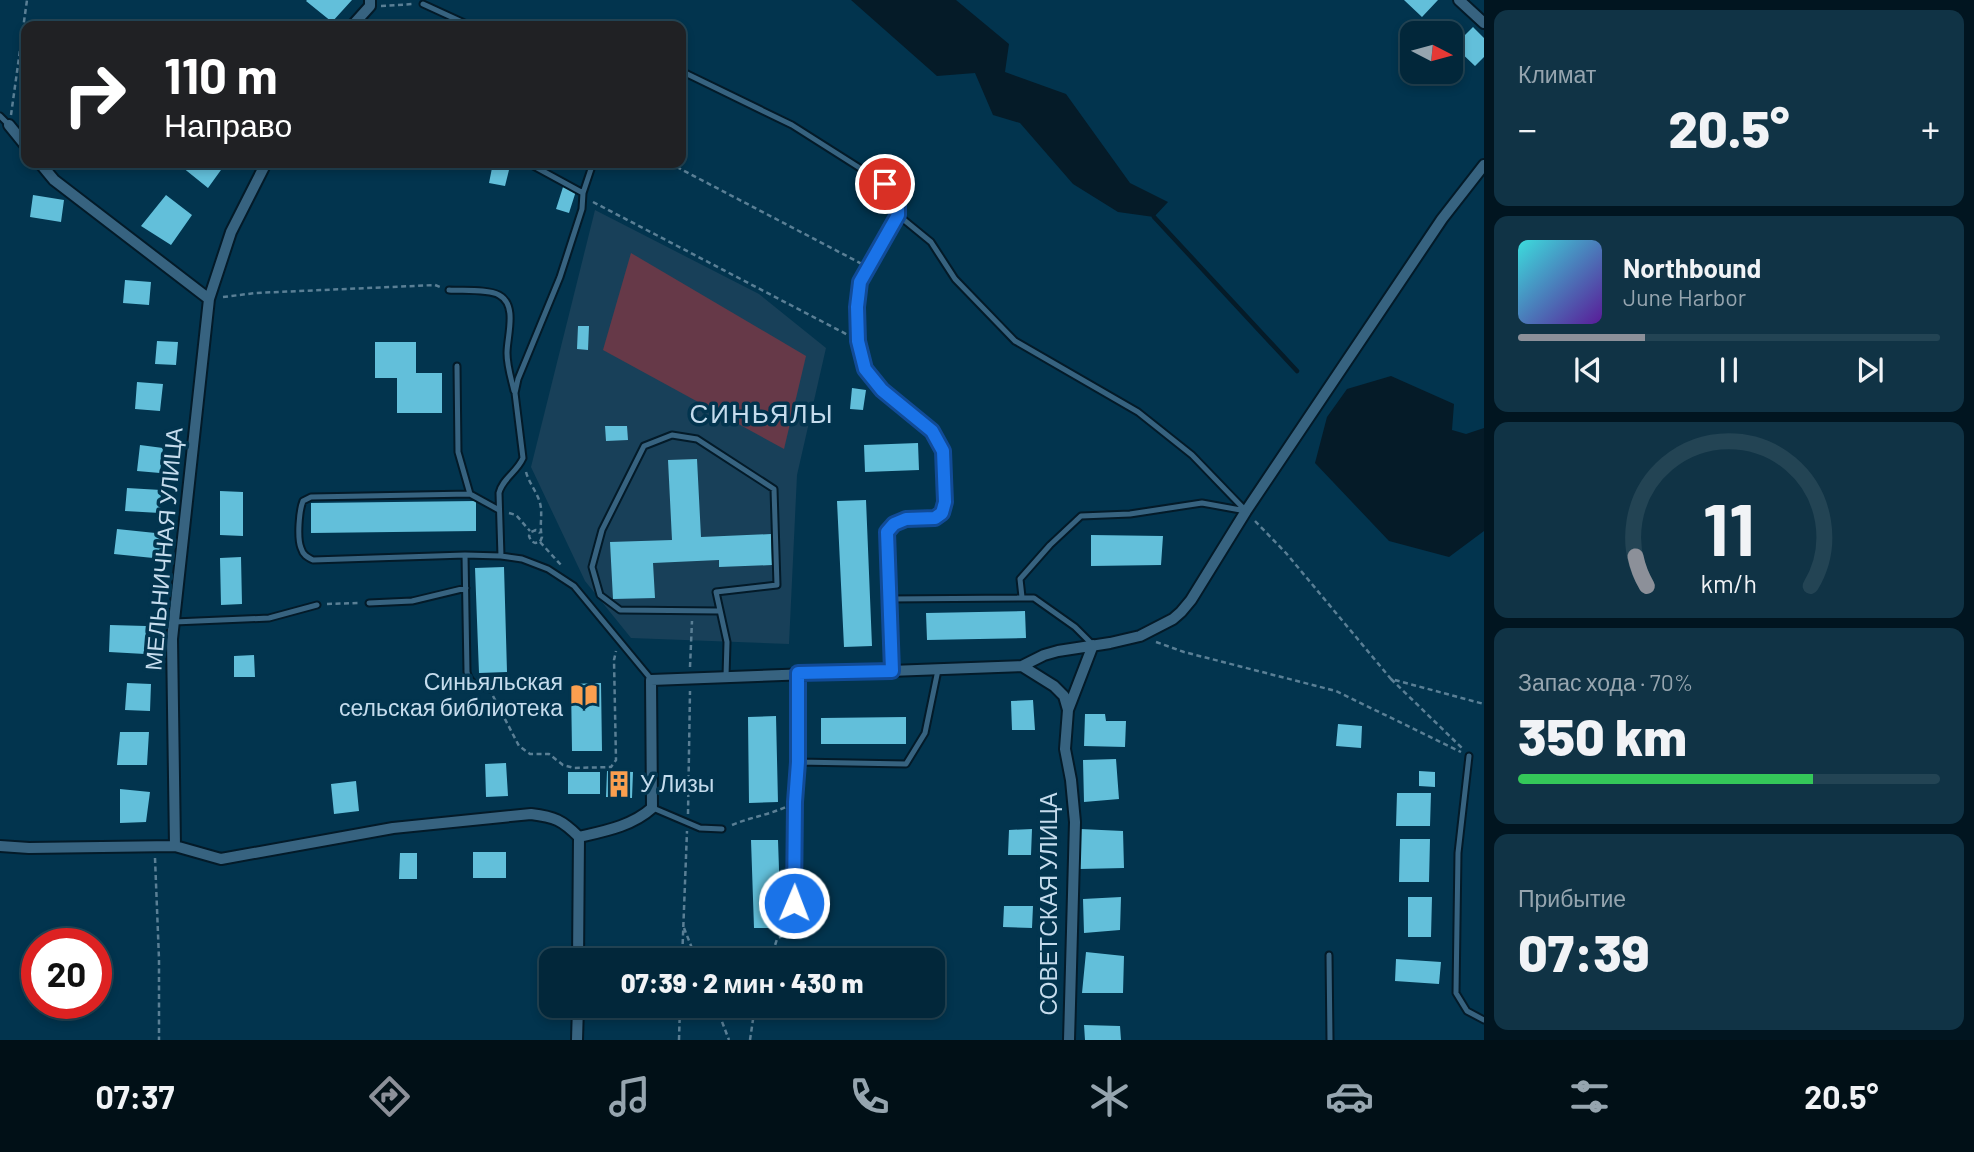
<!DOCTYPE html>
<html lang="ru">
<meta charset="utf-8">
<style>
:root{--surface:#02273a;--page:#103345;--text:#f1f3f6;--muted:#96a5af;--line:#234454;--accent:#8c9099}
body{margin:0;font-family:Barlow,sans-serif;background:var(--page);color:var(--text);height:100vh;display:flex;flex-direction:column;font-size:26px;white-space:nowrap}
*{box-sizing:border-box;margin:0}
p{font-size:23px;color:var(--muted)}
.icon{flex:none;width:38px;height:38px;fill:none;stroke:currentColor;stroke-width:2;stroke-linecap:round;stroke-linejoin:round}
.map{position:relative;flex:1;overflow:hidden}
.panel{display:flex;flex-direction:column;gap:10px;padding:10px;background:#011520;width:490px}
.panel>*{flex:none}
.top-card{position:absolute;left:21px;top:21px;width:665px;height:147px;border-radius:14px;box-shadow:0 4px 10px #0003,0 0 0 2px var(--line);background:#202124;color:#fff;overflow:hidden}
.needle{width:46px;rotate:96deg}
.tools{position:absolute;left:1400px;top:21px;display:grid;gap:14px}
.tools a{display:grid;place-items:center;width:63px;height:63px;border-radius:14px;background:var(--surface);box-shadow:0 4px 10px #0003,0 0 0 2px var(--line);font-size:35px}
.speed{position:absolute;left:21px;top:928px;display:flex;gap:14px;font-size:35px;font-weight:700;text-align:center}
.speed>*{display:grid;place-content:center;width:91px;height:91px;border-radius:50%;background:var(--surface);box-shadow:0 4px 10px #0003,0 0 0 2px var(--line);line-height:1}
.speed .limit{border:10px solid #d22;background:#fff;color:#111}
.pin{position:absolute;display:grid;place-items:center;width:60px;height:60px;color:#fff;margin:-30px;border:4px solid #fff;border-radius:50%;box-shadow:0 2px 7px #0007}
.me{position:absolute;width:77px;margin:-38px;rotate:1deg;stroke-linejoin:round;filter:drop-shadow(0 0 5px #0008)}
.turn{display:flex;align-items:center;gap:24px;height:147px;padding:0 28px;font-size:32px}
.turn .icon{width:91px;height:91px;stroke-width:2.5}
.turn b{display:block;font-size:49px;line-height:60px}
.big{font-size:52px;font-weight:800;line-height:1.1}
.panel .card{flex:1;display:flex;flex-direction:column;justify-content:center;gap:10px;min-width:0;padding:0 24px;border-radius:14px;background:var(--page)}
.panel .dial{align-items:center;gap:0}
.dial svg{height:182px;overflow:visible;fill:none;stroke:var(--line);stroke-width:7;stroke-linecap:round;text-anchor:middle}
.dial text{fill:var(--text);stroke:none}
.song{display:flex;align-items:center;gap:21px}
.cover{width:84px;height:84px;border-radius:10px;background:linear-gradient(135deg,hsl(180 70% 55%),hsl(270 70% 35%))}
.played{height:7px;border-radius:4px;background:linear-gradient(90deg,var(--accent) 30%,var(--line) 30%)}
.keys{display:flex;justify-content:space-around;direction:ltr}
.heat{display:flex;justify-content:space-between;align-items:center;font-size:38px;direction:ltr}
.charge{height:10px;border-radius:5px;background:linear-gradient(90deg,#34c759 70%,var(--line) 0)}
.trip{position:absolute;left:539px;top:948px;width:406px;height:70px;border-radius:14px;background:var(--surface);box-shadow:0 4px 10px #0003,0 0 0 2px var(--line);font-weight:800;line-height:70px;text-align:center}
.dock{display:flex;height:112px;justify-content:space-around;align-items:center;background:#011017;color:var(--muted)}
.dock .icon{width:49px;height:49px}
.dock .active{color:var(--accent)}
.dock b{font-size:32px;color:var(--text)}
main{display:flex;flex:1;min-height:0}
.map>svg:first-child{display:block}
.built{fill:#184059}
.green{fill:#663948}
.water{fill:#051b28}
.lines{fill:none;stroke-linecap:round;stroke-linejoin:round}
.stream{stroke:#051b28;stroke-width:4.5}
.building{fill:#62bfda}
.service-casing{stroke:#031a28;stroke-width:9}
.minor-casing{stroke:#031a28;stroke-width:14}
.path{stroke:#5a7f95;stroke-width:2.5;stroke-dasharray:5 3.5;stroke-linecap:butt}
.service{stroke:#376380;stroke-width:5}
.minor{stroke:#376380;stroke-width:10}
.route-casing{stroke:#114b97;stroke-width:18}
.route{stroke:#1a73e8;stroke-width:12}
.labels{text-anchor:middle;stroke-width:7;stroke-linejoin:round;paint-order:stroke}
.street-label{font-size:23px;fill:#c5dced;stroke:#02344e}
.poi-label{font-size:23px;fill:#c5dced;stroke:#02344e;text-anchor:end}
.quarter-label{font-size:26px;letter-spacing:2px;fill:#c5dced;stroke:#02344e}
</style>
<main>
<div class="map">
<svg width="1484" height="1040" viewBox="0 0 1484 1040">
<rect width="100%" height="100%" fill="#02344e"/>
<path class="built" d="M595,210l164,84 67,54 -29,127 -8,169 -158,-6 -46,-57 -54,-114z"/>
<path class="green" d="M631,253l175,103 -22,93 -181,-99z"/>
<path class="water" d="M851,0h105l53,44 -4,28 61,22 64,89 38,19 -14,15 -36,-5 -45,-28 -53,-61 -27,-8 -18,-42 -38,3z
M1391,376l63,28 -2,26 14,4 18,-6v103l-35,26 -60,-16 -74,-78 12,-46 20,-28z"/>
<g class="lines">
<path class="stream" d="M1154,217l143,154"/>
</g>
<path class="building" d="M307,0h45l-20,22 -26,-21z
M1404,0h34l-16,17z
M1473,27l11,11v19l-9,9 -21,-20z
M186,163h40l-18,25 -26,-21z
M493,163l17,3 -5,20 -16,-3z
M563,187l13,4 -7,22 -13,-4z
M33,195l31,5 -3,22 -31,-5z
M166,195l26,20 -21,30 -30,-19z
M125,280l26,2 -2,23 -26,-2z
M578,326h11l-1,24 -11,-1z
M157,341l21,1 -2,23 -21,-1z
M375,342h41v31h26v40h-45v-35h-22z
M137,382l26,2 -3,27 -25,-2z
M852,388l14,2 -3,20 -13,-1z
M605,426h22l1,14 -22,1z
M918,443l1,27 -54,2 -1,-27z
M140,445l23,3 -3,25 -23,-2z
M697,459l4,78 70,-3 1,31 -53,2v-7l-66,3 2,35 -42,1 -3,-57 62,-2 -4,-80z
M127,488l34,2 -1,23 -35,-2z
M220,491l23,1v44l-23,-1z
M866,500l6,146 -28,1 -7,-146z
M476,501v30l-165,2v-30z
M117,529l48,5 -2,25 -49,-5z
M1091,535l72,1 -2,29 -70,1z
M241,557l1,47 -21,1 -1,-47z
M504,567l3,105 -28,1 -4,-105z
M1025,611l1,27 -99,2 -1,-27z
M110,625l36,1 -1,28 -36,-2z
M254,655l1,22h-21v-21z
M127,683l24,1 -1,27 -25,-1z
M601,683l1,68h-30l-1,-67z
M1033,700l2,30h-23l-1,-29z
M1085,714h20l1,7h20l-1,26 -41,-1z
M776,716l2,86 -29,1 -1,-86z
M906,717v27h-85v-26z
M1338,724l24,2 -1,22 -25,-2z
M120,732h29l-2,33h-30z
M1116,759l3,40 -35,3 -1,-42z
M506,763l2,33 -22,1 -1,-33z
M607,771l26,1 -1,26 -26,-1z
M1419,771l16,1v15l-16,-1z
M568,772h32v22h-32z
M356,781l3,30 -25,3 -3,-30z
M120,789l30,3 -4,30 -26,1z
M1397,793h34l-1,33h-34z
M1032,829l-1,26h-23l1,-25z
M1080,829l43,2 1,37 -44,1z
M1400,839h30l-1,43h-30z
M751,840h27l3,88h-27z
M473,852h33v26h-33z
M400,853h17v26h-18z
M1121,897l-1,33 -36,3 -1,-34z
M1408,897h24l-1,40h-23z
M1004,906h29l-1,22 -29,-1z
M1086,952l38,4 -1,37h-41z
M1396,959l45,3 -2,22 -44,-3z
M1084,1025l36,1 1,14h-36z"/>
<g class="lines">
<defs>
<path id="service" d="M423,4l48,22
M681,71l111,54 93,59 13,17v14l-38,67 -3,25 1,34 7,28 17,21 50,41 11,20 2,51 -3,11 -7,5 -29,1 -12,5 -7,8 5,139
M0,116l9,9
M528,163l55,30
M898,215l33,27 24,37 60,62 123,71 54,43 54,56
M449,290c14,1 39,-1 50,5 19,10 8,41 8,58 0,13 4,25 7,38
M457,366l1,86 12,42 29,16
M470,494l-159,3 -8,4c-4,10 -6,37 -2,47 2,7 6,9 12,12l152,-5 36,1 21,3 26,10 26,17 77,93
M465,555l2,117c3,13 11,14 23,17
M501,556l-2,-63c3,-14 18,-21 24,-35l-8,-65 3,-14 42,-102 22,-68 1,-16 10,-30
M1022,597l-2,-18 30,-34 31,-29 49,-2 72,-11 44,8
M889,599l145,-1 41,29 18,18
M369,603l43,-2 54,-13
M719,611l-99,-1 -20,-15 -8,-28 10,-37 42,-84 28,-11 25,4 77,50 3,96 -61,7 11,50 -1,34
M174,622l95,-4 48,-13
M1469,756l-11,97 -2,140 11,18 17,9
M798,762l108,2 19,-31 13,-63
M653,808l47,20 22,1
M794,928c0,-84 4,-168 4,-252
M1329,955l1,85"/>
<path id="minor" d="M1459,0l25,23
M352,26l18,-20v-6
M9,125l17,21
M40,163l14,17 155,119
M1022,666l32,20 10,10 4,14 -3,39 6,31 4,42 -6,218
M1068,710l25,-65
M579,837c26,-6 53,-11 73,-29l-1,-128 371,-14 22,-11 14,-4 52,-8 30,-7 33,-17 8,-7 10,-12 55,-89 196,-292 42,-54
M0,846l29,2 146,-2 46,13 172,-31 138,-14c24,3 31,6 48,23l-1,124
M175,846l-3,-207 37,-340 22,-67 35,-69
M577,1040l1,-34"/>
</defs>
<use href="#service" class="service-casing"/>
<use href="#minor" class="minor-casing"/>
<path class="path" d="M381,6l32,-2
M11,115l16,-115
M669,163l193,101
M593,202l255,133
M223,297l33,-4 179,-8 5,2
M526,472c3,11 11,20 14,31 3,11 -1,23 2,34l-2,5 -5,1 -4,-2 -2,-5 2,-4 5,-2 4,3
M509,513l7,2 14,16
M1255,521l31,32 105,126 93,25
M540,542l21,23
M327,604l32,-1
M1156,642l28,10 152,39 125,61
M690,667l2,-46
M1391,679l73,71
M493,696l26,50 11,8h19l14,11 11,3 37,-1 5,-7 -2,-100 2,-9
M688,814l2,-123
M732,825c19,-8 37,-10 56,-19
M155,858l4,101v81
M684,928l13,33
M682,961l5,-130
M770,961l7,-22 8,-5
M716,1006l13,34
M679,1040l1,-34
M750,1040l5,-34"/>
<use href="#service" class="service"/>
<use href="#minor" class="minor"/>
</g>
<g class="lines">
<defs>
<path id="route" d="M794,903l1,-101 3,-40v-89l94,-2 -5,-139 7,-8 12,-5 29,-1 7,-5 3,-11 -2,-51 -11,-20 -50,-41 -17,-21 -7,-28 -1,-34 3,-25 38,-67v-14l-13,-17"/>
</defs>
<use href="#route" class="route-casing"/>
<use href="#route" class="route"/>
</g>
<defs>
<symbol id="library-bare" viewBox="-9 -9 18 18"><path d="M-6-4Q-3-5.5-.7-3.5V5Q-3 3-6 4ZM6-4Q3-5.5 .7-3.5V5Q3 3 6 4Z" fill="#fa9f4f" stroke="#02344e" stroke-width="2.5" paint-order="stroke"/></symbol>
<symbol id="building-bare" viewBox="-9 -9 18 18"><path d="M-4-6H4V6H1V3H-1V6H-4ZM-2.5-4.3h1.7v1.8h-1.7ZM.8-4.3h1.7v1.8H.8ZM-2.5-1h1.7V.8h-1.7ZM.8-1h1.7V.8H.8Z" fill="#fa9f4f" stroke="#02344e" stroke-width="2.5" paint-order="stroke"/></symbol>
</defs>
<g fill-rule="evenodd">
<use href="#library-bare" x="565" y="676" width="38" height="38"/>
<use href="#building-bare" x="600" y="765" width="38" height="38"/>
</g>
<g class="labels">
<g class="street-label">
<text transform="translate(164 549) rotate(-85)" y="8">МЕЛЬНИЧНАЯ УЛИЦА</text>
<text transform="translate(1049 904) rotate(-90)" y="8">СОВЕТСКАЯ УЛИЦА</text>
</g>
<g class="poi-label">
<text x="563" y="690">Синьяльская<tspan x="563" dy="26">сельская библиотека</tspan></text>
<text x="640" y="792" text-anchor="start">У Лизы</text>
</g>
<g class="quarter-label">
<text x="762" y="423">СИНЬЯЛЫ</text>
</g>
</g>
</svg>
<div class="tools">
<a><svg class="needle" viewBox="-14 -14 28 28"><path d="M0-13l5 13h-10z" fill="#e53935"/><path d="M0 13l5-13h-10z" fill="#96a5af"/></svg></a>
</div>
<div class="speed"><div class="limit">20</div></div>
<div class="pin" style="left:885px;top:184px;background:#d93025"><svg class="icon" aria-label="arrive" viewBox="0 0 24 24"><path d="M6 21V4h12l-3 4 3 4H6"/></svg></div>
<svg class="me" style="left:794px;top:903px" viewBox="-20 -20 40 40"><circle r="17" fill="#1a73e8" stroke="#fff" stroke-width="3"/><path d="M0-11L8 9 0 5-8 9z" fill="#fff"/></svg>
<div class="trip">07:39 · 2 мин · 430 m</div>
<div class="top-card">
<div class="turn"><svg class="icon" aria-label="right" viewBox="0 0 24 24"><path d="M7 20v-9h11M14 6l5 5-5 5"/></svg><div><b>110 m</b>Направо</div></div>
</div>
</div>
<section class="panel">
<div class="card"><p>Климат</p>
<div class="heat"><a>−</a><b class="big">20.5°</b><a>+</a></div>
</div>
<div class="card">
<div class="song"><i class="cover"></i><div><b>Northbound</b><p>June Harbor</p></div></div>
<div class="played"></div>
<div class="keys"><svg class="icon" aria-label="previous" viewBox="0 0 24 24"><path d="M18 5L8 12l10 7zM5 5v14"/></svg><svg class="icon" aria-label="pause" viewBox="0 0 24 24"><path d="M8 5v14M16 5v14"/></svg><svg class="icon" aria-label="next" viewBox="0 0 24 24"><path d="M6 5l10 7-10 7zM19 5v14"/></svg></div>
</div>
<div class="card dial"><svg viewBox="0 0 100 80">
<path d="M14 69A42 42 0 1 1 86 69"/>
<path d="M14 69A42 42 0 0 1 9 56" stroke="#8c9099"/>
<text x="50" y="56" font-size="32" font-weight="700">11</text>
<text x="50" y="72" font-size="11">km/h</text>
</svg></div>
<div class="card"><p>Запас хода · 70%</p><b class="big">350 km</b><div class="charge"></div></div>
<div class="card"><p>Прибытие</p><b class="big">07:39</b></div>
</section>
</main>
<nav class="dock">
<b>07:37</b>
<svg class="icon active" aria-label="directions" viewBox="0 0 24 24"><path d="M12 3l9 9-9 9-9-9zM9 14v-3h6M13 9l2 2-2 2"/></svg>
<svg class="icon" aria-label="music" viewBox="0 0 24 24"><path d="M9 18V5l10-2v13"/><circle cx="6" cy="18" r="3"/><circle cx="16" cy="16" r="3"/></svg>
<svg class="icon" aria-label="phone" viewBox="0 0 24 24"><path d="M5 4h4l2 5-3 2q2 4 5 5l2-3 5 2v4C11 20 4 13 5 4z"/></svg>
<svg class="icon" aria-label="climate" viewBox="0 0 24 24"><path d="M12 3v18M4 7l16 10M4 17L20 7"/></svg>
<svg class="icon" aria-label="car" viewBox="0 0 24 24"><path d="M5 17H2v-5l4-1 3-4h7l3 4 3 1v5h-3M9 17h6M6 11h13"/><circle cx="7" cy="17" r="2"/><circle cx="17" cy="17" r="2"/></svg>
<svg class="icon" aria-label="filters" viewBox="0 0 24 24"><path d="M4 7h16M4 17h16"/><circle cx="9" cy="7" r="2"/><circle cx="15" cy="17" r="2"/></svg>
<b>20.5°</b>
</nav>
